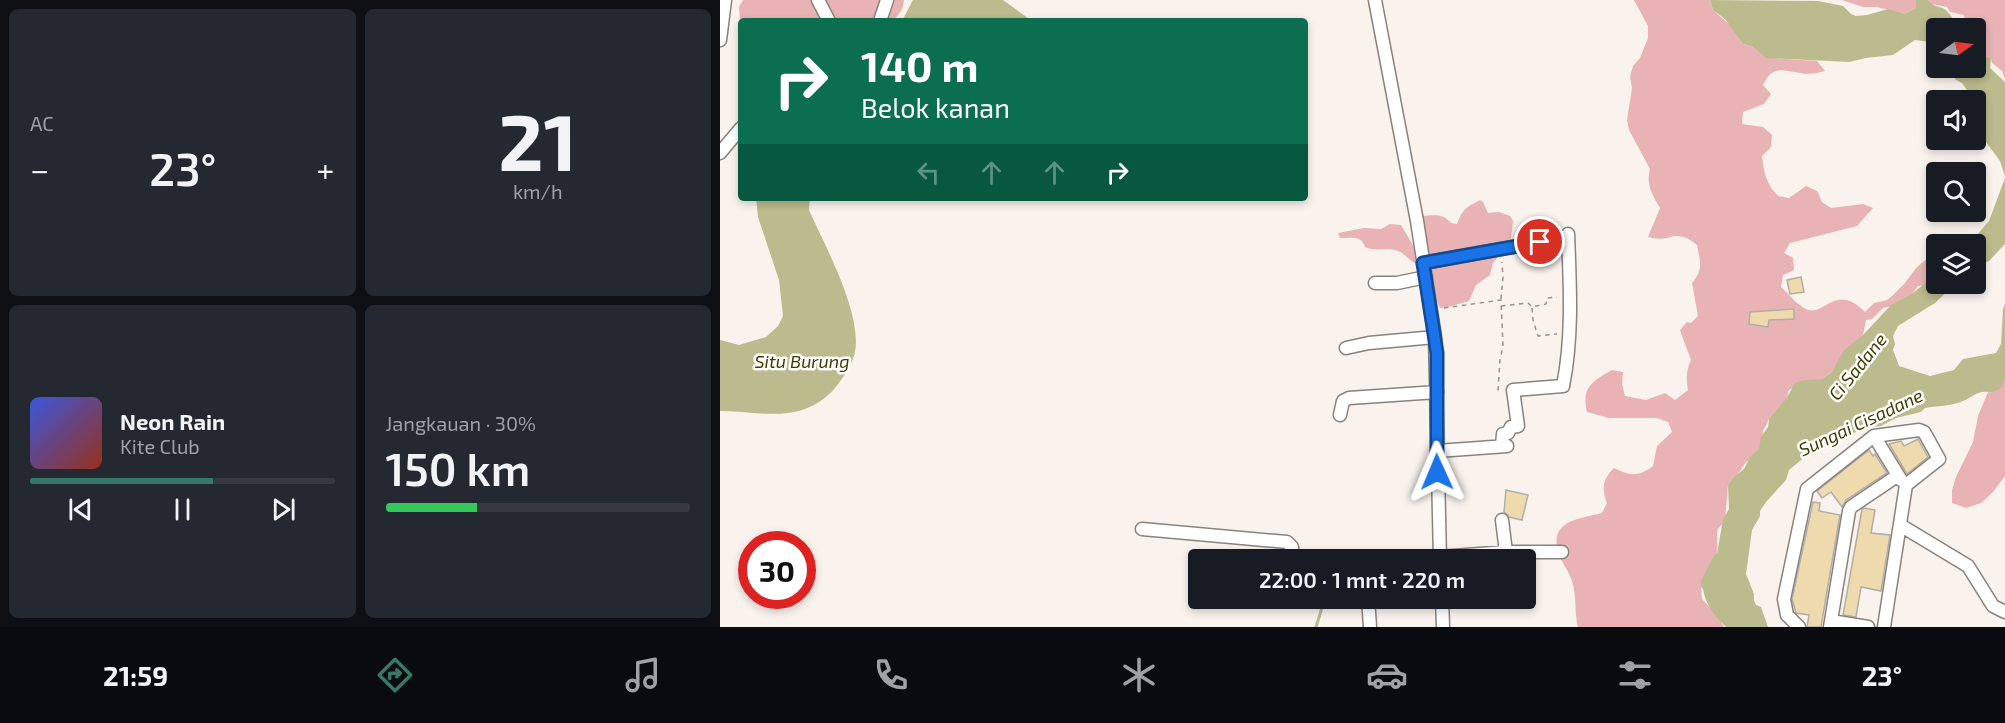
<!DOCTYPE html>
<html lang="id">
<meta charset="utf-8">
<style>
:root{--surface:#171b24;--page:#242831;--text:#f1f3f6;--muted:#9ea1a6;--line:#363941;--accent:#357768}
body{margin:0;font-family:"Exo 2",sans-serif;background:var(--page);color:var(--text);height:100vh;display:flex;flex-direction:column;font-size:22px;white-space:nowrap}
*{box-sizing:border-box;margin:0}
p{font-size:20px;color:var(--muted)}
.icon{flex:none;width:33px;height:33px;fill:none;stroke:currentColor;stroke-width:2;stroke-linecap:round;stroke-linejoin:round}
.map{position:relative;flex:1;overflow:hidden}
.side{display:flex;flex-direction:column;gap:9px;padding:9px;background:#0d0f14;width:720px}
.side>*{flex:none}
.guide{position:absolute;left:18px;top:18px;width:570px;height:183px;border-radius:6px;box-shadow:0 3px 9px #0003;background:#0b6e4f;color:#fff;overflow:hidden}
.needle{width:39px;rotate:76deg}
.fabs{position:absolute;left:1206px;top:18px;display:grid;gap:12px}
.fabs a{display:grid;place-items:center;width:60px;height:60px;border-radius:6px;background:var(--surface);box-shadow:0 3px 9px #0003;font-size:30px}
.speed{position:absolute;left:18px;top:531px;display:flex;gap:12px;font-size:30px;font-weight:700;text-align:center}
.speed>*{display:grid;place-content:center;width:78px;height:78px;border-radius:50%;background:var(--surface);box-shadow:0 3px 9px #0003;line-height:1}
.speed .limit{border:9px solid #d22;background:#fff;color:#111}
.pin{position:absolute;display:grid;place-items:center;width:51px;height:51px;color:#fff;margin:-26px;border:3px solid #fff;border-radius:50%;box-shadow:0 2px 6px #0007}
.me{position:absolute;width:66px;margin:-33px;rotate:359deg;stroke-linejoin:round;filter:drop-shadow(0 0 4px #0008)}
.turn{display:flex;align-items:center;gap:21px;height:126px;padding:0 24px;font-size:27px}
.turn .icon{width:78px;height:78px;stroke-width:2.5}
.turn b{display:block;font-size:42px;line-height:51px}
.lanes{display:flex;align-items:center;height:57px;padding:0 24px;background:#0003;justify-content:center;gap:30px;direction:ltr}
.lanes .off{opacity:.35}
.big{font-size:45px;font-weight:600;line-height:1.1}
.side .widget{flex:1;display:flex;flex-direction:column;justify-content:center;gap:9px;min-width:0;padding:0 21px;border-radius:9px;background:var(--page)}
.side .dial{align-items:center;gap:0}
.dial b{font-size:78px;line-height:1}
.song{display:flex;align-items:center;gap:18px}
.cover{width:72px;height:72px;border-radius:9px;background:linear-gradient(135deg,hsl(230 70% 55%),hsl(10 70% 35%))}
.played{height:6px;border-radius:3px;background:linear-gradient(90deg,var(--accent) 60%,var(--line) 60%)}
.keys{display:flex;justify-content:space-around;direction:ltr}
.heat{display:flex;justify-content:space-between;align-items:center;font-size:33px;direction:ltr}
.charge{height:9px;border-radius:4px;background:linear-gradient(90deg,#34c759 30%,var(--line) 0)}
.side .tiles{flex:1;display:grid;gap:9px;grid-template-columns:repeat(2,1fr)}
.trip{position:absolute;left:468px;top:549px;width:348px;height:60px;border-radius:6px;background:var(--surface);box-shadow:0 3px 9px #0003;font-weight:600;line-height:60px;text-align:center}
.tab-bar{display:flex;height:96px;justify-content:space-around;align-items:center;background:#090b0e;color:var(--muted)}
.tab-bar .icon{width:42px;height:42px}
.tab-bar .selected{color:var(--accent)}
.tab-bar b{font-size:27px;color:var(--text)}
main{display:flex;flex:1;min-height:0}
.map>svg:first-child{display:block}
.forest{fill:#e9b3b5}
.water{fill:#bbbb8d}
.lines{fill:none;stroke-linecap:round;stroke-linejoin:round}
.stream{stroke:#bbbb8d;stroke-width:3}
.building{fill:#efdaad;stroke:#b1aea8;stroke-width:1.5}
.minor-casing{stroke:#88837e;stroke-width:15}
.path{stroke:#97928e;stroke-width:1.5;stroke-dasharray:4.5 4.5;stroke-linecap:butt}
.minor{stroke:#fff;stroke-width:12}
.route-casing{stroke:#114b97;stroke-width:15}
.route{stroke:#1a73e8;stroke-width:10}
.labels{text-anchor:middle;stroke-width:5;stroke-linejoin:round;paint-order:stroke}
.water-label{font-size:18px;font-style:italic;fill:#3f3d01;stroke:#fff}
</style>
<main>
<section class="side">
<div class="tiles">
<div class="widget"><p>AC</p>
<div class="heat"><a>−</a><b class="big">23°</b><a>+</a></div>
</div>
<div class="widget dial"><b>21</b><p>km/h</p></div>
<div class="widget">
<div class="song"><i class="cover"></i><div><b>Neon Rain</b><p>Kite Club</p></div></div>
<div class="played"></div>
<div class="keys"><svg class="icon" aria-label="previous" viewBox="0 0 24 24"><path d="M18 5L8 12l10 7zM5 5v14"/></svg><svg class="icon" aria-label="pause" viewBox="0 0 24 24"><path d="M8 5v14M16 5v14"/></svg><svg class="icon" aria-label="next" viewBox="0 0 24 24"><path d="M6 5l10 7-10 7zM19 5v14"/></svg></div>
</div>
<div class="widget"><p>Jangkauan · 30%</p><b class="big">150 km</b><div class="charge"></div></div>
</div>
</section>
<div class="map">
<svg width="1285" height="627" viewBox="0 0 1285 627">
<rect width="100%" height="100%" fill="#f9f2ed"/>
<path class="forest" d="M23,0h161c-1,10 -5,15 -12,21h-151v12l-2,-26z
M914,0h76l3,10 17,15 13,19 10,3 9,7 10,4 45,3 8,10c-8,2 -16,4 -25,2 -19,-3 -27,-8 -37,12l8,9 -7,10 -21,8 -1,12 21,3 9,8 -1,12 -9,9c2,17 4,27 16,40l11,2 17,-12 11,5 5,11 9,6 32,-4 10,4 -16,18 -67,17 -6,10 9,5 1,12 -11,5 -2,12c8,7 16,18 25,22 18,9 29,-28 59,3l9,-9 13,-3 5,-4 13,-13 11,-15 20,-17v22l-7,12 -11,1 -11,14 -9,5 -15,3 -11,11 -6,1 -3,15 -31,37 -10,7 -24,5 -10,7 -1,13 -18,15 -6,12 -1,13 -6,11 -10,7 -10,15 -8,8 -3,36 -8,9v25l-16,32 1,12 16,17 6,11h-146c-4,-15 -1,-31 -6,-46 -3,-10 -11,-19 -14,-29 -9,-32 22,-33 44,-39l5,-10c-6,-15 -4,-24 7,-35 15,8 25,9 39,-2l4,-20 15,-14 -4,-10 -11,-4h-48l-22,-6c-6,-25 6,-31 25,-42l11,2 -1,12 3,12 21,4 19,-7 10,7 13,-10c-2,-12 -2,-19 3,-30l-11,-30 7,-8 4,1 7,-7 -6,-33c12,-14 8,-22 5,-38 -23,-19 -25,-1 -49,-8l12,-29c-8,-14 -14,-23 -10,-39l-21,-39 -2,-10 5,-32 -2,-11 3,-11 7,-8 8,-20v-12z
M1122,0h163v79l-3,-8 -10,-8 -1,-5 -11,-3 -4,-5v-22h-10l-2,-13 -14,-3 -3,-5 -16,-3 -15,4 -11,6 -28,-7h-14z
M760,200l3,2 5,11 11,-1 11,4 3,5 -2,18 -18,24 -3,12 -14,10 -7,16c-9,2 -20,7 -29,7 -7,-13 -3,-34 -18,-43 -2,-1 -6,-1 -9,-3 -5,-3 -9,-9 -15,-11 -11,-4 -23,1 -33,-4 -3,-12 -15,-9 -25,-9l-2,-5 26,-5 17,1 9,-5 11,1 13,22 5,1 3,-32c12,-1 21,-3 29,7l6,1c6,-15 8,-16 23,-24z
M1285,378v98l-12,16 -12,11 -15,5 -14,-5v-13l4,-13 17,-35 5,-26 10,-24 5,1c7,-4 7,-8 12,-15z"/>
<path class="water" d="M193,0h90l29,21h-130z
M990,0l108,1 25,5 8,8 5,2 11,-1 21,-6 17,5 11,-6v-8h11c14,13 15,0 28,22l15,4 2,2h-36v18l-6,-4 -15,-2 -22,15 -27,3 -17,4 -83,-4 -13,-11 -10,-3 -18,-25 -12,-9z
M1256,32l1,3 -1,16 4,4 11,3 -1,10 15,14v94l-5,-15 -14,-19 -10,-36v-6h-2l-12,-17 -6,-3 -8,-12h28z
M1285,178v66l-16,17 -13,6v-23h-7l20,-23z
M36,198h54l-1,12c16,36 56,108 45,146 -3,9 -8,17 -13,24 -9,14 -23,25 -39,30 -25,8 -56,1 -82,1v-71l19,5 27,-8 12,-11 5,-10 -4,-36 -21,-63z
M1216,275v9h19l-20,19 -37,23 -5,10 2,8 -2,6 6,16 31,10 24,-6 9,-11 33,-6 5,-9 2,-35 2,-5v74l-3,9 -9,6c-16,-4 -17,3 -30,8 -12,5 -27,5 -38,7l-4,4 -25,6 -15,8 -16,2 -22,10 -10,2 -27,16 -17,14 -3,10 -20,22 -6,9v5l-8,14 -6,44 8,20v6l2,5 5,2 7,20h-42c-12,-12 -20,-21 -23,-38l-2,-2v-6l13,-26 3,-1 6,-35 6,-10 -1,-24 7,-9 9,-7 6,-12 9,-8 2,-12 7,-10 1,-8 17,-20 9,-16 10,-3 17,-1 10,-7 12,-22 19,-15 28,-30 19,-10z"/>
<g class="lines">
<path class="stream" d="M703,560l13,-2
M596,627l9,-29"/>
</g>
<path class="building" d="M1081,277l3,15 -14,2 -3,-14z
M1074,309v10l-25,1 -1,7 -19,-3 1,-12z
M1198,439l10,18 -21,17 -18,-30 12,-3 3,5z
M1149,450l4,6 2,-2 12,19 -41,27 -4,7 -11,-15 -9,6 -5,-7z
M786,490l22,5 -6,25 -13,-3 -5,-5z
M1093,502l7,1 -1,8 21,4 -19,112h-14l2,-12 -13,-2 -4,-14z
M1144,508l11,2 -4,23 19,2 -9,56 -20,-4 -5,30 -13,-2 19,-106z"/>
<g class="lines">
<defs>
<path id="minor" d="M98,0l11,21
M655,0l42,221 18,116 5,223
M160,21l7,-21
M0,40l5,-40
M0,153l21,-25
M703,263l117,-21
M655,283h22l29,-6
M626,348l23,-5 66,-6
M620,415l3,-14 6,-3 88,-6
M1154,436l27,44
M782,446l1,-12 5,-1 3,-6 7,-1 -5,-36 50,-4c10,-50 7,-101 5,-152
M717,451l70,-5
M782,520l4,32
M1180,525l68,41 25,40 12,6
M422,529l145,13 5,5v8l5,5
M720,557l66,-5h56
M648,598l2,29
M722,598l1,29
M1111,621l37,6
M1079,627l-12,-12 -3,-16 23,-110 67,-53 45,-6 5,2 15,27 -33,26 -22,142
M1110,627l19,-116 2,-4 46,-31"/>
</defs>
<use href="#minor" class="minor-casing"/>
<path class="path" d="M781,299l2,-22 -1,-15
M781,306l27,-3 4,4 14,-3 1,-6 10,-1
M724,308l57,-8 2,46 -3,14 -2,30h2
M812,308l1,12 5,16 19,-2"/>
<use href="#minor" class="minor"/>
</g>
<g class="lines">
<defs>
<path id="route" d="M717,472v-119l-14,-90 117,-21"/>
</defs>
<use href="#route" class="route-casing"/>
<use href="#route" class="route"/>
</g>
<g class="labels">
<g class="water-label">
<text x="82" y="368">Situ Burung</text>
<text transform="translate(1138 367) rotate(-51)" y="6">Ci Sadane</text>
<text transform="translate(1141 423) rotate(-25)" y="6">Sungai Cisadane</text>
</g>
</g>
</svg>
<div class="fabs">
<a><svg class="needle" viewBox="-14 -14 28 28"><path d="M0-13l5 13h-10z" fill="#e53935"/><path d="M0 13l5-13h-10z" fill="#9ea1a6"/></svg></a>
<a><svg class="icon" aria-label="sound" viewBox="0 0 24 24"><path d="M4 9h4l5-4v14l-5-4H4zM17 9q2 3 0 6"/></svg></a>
<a><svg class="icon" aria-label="search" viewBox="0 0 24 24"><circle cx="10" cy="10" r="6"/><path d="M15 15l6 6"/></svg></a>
<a><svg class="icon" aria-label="layers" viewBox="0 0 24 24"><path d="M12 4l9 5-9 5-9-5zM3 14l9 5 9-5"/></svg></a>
</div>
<div class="speed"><div class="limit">30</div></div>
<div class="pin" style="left:820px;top:242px;background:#d93025"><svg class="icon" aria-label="arrive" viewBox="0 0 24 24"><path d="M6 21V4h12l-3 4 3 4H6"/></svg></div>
<svg class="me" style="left:717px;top:472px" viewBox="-20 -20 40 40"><path d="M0-17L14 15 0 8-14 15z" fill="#1a73e8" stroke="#fff" stroke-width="4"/></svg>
<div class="trip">22:00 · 1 mnt · 220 m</div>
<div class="guide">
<div class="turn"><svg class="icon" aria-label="right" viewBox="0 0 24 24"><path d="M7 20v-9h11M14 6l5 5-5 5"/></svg><div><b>140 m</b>Belok kanan</div></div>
<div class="lanes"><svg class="icon off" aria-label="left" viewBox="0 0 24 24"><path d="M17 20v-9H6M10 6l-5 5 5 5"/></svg><svg class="icon off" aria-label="ahead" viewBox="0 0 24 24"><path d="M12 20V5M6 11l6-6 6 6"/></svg><svg class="icon off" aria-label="ahead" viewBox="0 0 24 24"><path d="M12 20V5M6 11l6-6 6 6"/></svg><svg class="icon" aria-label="right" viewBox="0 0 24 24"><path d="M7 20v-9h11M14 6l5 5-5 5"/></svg></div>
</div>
</div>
</main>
<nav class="tab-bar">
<b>21:59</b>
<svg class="icon selected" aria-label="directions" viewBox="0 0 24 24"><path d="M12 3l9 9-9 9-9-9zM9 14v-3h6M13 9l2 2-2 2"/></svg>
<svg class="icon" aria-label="music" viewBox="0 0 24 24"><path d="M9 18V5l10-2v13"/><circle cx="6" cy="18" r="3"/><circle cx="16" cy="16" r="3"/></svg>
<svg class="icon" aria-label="phone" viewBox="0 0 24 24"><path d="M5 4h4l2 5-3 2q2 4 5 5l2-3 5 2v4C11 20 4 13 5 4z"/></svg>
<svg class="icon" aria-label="climate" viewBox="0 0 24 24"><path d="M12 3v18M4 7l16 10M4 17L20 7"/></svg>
<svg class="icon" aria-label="car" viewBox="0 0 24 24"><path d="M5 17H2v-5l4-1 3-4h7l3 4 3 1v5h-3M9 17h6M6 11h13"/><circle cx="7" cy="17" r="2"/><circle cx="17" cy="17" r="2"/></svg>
<svg class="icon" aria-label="filters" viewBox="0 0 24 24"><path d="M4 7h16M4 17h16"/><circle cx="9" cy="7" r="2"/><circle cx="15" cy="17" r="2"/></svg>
<b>23°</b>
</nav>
